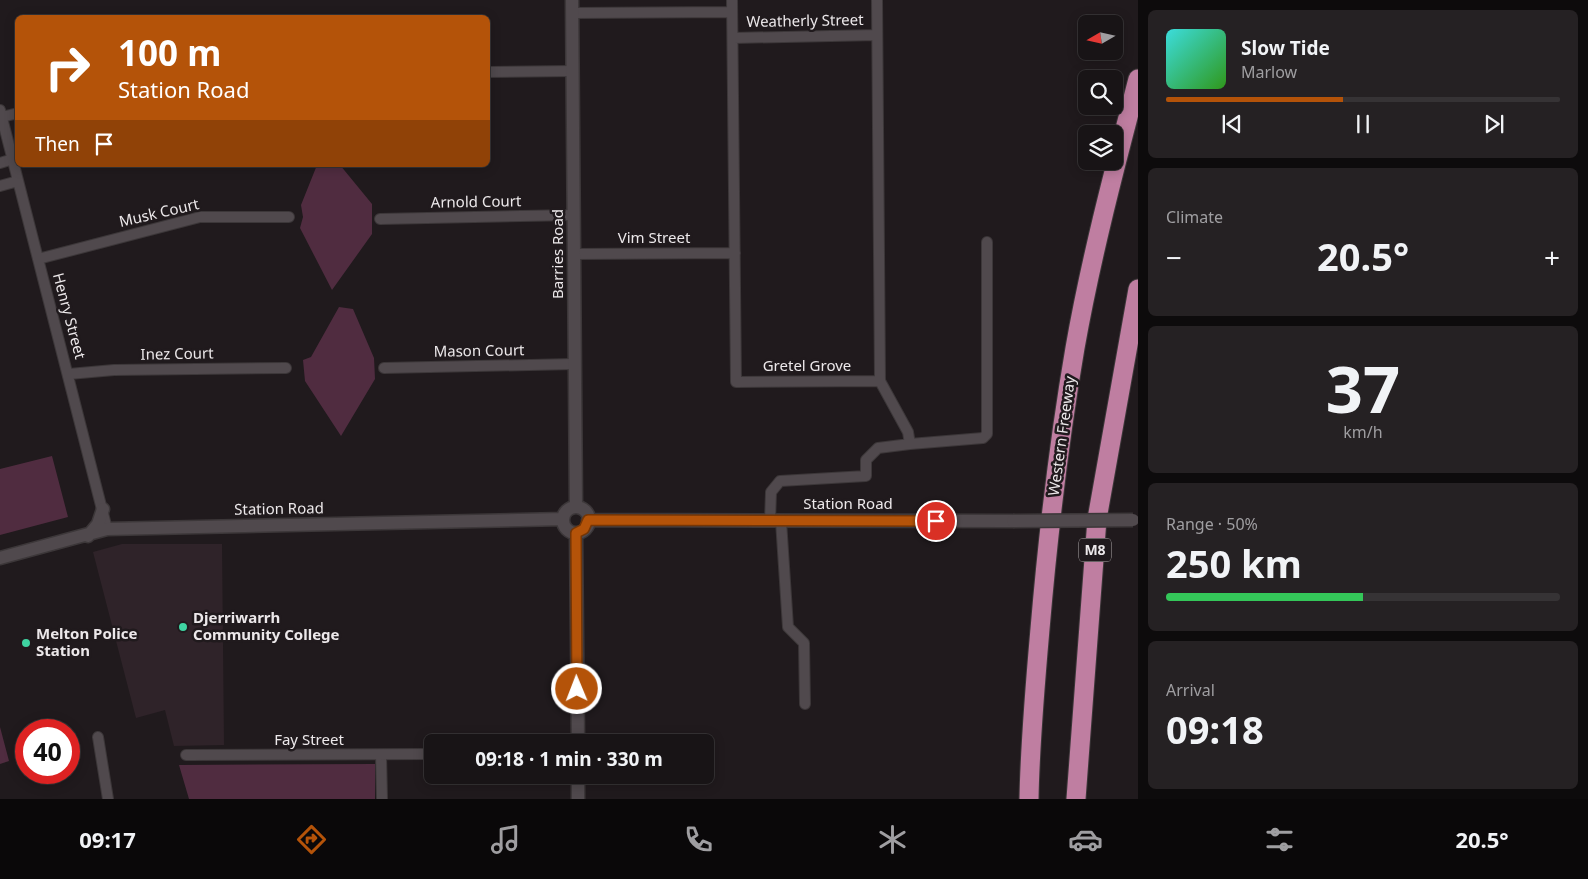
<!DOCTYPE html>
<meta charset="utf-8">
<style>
:root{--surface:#181416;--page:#252123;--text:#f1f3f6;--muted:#9f9ea1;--line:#363335;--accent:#b45309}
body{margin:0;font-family:"Noto Sans",sans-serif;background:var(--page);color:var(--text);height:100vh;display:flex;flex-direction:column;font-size:19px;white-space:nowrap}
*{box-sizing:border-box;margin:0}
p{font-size:16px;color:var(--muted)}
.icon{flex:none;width:28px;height:28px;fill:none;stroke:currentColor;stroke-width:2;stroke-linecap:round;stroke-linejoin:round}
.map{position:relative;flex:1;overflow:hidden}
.drawer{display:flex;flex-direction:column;gap:10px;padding:10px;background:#0d0b0c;width:450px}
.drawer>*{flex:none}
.hud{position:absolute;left:15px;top:15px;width:475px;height:152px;border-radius:8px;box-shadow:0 2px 12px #0003,0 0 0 1px var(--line);background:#b45309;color:#fff;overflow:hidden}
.needle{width:32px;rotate:261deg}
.tools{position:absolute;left:1078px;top:15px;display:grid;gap:10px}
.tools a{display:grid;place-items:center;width:45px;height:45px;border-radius:8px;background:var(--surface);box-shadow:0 2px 12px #0003,0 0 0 1px var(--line);font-size:25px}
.speed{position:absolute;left:15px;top:719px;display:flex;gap:10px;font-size:25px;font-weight:700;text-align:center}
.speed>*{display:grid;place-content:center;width:65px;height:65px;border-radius:50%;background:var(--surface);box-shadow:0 2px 12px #0003,0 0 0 1px var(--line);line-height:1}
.speed .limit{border:8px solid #d22;background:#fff;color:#111}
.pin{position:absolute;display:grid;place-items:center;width:42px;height:42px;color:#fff;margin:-21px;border:2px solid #fff;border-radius:50%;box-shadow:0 1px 5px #0007}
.me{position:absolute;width:55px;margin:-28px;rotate:359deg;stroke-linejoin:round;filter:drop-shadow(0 0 4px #0008)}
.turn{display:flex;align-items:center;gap:18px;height:105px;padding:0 20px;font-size:22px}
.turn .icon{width:65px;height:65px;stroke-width:2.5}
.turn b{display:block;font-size:35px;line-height:42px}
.then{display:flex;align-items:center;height:48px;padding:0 20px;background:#0003;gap:10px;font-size:19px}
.big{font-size:38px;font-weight:700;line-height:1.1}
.drawer .widget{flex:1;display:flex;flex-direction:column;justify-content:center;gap:8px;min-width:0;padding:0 18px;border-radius:8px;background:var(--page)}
.drawer .dial{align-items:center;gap:0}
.dial b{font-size:65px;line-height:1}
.song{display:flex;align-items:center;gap:15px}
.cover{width:60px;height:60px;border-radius:8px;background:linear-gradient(135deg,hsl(180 70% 55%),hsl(110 70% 35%))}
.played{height:5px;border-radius:2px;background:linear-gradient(90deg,var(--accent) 45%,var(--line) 45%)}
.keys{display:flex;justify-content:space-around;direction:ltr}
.heat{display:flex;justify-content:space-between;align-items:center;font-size:28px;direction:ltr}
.charge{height:8px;border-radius:4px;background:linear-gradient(90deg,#34c759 50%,var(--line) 0)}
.trip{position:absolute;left:424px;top:734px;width:290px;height:50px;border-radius:8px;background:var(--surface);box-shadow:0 2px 12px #0003,0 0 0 1px var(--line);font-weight:700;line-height:50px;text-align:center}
.dock{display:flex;height:80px;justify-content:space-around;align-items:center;background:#0a0809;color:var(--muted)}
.dock .icon{width:35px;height:35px}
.dock .on{color:var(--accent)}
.dock b{font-size:22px;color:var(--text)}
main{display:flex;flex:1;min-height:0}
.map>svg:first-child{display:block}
.built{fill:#2f2329}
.green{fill:#502c40}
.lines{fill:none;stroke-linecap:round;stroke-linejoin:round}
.minor-casing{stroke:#3c3739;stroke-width:12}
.tertiary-casing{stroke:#3c3739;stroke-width:15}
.motorway-casing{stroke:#3c3739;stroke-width:21}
.minor{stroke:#50494d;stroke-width:10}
.tertiary{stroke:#50494d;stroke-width:12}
.motorway{stroke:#bf7ea1;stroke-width:19}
.tertiary-bridge-casing{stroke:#3c3739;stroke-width:15;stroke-linecap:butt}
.tertiary-bridge{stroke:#50494d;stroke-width:12}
.route-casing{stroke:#753606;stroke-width:12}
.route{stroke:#b45309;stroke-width:9}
.poi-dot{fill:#3fd4a2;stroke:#201a1d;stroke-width:2}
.labels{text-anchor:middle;stroke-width:5;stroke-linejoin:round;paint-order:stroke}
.shield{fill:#201a1d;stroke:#afaaac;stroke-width:1}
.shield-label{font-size:14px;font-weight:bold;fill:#ece8ea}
.street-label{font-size:15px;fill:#ece8ea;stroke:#201a1d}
.poi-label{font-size:15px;font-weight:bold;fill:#ece8ea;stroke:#201a1d;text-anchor:start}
</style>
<main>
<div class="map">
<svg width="1138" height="799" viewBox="0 0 1138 799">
<rect width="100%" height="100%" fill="#201a1d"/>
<path class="built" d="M122,544h100l2,201 -50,1 -9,-36 -29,8 -43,-166z"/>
<path class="green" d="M317,165h23l32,39v30l-40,56 -32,-62 3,-11 -2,-12z
M339,307l14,2 21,49 1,21 -34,57 -36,-55 -2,-21 8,-3z
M52,456l16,61 -68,18v-66z
M0,727l9,34 -9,3z
M375,764v35h-186l-10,-34z"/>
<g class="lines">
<defs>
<path id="minor" d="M732,0l4,382 144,-1 -3,-381
M573,13l159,-1
M733,38l144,-3
M488,72l85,-1
M0,110l107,419
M2,117l16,-4
M0,163l13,-4
M0,186l18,-5
M380,219l194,-4
M574,254l161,-1
M38,259l162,-42h89
M384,368l190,-4
M69,374l45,-4 172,-2
M880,381l28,51 2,12
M770,521l1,-29 9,-11 86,-5v-16l12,-12 32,-4 73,-6 4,-4v-192
M781,521l7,106 16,16 1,61
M98,737l10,62
M186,755l246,-1
M381,755l1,44"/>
<path id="tertiary" d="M572,0l4,507
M563 520a13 13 0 1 1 26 0a13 13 0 1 1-26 0Z
M588,520l425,1
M576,533l2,209
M88,536l10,-12 5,-15
M0,558l107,-29 456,-10
M578,775v24"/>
<path id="motorway" d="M1029,799c1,-57 6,-113 11,-170 8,-94 19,-188 35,-281 16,-91 40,-181 63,-269
M1076,799l21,-280 41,-230"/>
</defs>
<use href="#minor" class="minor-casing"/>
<use href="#tertiary" class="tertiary-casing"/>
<use href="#motorway" class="motorway-casing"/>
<use href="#minor" class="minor"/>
<use href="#tertiary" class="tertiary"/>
<use href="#motorway" class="motorway"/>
<defs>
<path id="tertiary-bridge" d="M1013,521l120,-1"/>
</defs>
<use href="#tertiary-bridge" class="tertiary-bridge-casing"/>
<use href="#tertiary-bridge" class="tertiary-bridge"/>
</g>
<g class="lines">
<defs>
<path id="route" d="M577,689l-1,-156 8,-4 4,-9 348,1"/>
</defs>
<use href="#route" class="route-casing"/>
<use href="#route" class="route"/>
</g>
<g class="poi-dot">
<circle cx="183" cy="627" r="5"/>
<circle cx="26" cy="643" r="5"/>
</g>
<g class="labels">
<rect class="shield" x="1079" y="538.5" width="32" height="23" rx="4"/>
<g class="shield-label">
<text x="1095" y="555">M8</text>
</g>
<g class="street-label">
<text transform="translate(805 21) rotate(-1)" y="5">Weatherly Street</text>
<text transform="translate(476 202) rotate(-1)" y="5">Arnold Court</text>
<text transform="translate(159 213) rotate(-13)" y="5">Musk Court</text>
<text x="654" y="243">Vim Street</text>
<text transform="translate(558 254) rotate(-90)" y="5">Barries Road</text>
<text transform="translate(69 316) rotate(75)" y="5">Henry Street</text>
<text transform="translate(479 351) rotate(-1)" y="5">Mason Court</text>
<text transform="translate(177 354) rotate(-1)" y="5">Inez Court</text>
<text x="807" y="371">Gretel Grove</text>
<text transform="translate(1062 436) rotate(-82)" y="5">Western Freeway</text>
<text x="848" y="509">Station Road</text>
<text transform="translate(279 509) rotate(-1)" y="5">Station Road</text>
<text x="309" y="745">Fay Street</text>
</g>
<g class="poi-label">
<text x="193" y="623">Djerriwarrh<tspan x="193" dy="17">Community College</tspan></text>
<text x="36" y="639">Melton Police<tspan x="36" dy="17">Station</tspan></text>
</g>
</g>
</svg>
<div class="tools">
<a><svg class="needle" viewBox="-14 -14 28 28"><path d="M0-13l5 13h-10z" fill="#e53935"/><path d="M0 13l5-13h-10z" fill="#9f9ea1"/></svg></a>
<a><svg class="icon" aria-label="search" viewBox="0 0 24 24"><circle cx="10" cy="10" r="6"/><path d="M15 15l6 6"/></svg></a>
<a><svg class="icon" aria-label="layers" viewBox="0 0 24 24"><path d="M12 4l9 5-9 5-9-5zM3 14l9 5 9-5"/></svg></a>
</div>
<div class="speed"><div class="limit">40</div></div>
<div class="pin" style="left:936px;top:521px;background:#d93025"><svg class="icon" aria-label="arrive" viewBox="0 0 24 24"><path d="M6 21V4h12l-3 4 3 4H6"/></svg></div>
<svg class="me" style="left:577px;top:689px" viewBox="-20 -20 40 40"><circle r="17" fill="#b45309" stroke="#fff" stroke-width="3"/><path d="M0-11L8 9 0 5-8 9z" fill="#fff"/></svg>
<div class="trip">09:18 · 1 min · 330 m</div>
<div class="hud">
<div class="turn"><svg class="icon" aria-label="right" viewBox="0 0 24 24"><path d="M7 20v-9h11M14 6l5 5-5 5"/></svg><div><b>100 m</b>Station Road</div></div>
<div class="then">Then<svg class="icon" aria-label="arrive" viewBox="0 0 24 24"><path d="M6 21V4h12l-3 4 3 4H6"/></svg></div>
</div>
</div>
<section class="drawer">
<div class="widget">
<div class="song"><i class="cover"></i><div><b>Slow Tide</b><p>Marlow</p></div></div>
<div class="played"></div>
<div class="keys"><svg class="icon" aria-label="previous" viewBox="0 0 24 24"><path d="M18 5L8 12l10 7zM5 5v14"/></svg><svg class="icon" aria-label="pause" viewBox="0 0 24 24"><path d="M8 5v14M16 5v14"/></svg><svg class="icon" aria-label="next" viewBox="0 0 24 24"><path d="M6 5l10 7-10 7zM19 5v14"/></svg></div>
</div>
<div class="widget"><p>Climate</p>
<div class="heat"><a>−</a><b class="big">20.5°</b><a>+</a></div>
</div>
<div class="widget dial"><b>37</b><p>km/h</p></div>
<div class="widget"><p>Range · 50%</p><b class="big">250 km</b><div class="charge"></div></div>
<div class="widget"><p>Arrival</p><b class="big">09:18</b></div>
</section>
</main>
<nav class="dock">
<b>09:17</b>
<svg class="icon on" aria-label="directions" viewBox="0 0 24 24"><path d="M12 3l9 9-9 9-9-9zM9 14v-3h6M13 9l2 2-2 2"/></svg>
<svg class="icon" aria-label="music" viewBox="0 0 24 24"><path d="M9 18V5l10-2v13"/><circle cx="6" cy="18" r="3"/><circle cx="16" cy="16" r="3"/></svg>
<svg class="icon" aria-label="phone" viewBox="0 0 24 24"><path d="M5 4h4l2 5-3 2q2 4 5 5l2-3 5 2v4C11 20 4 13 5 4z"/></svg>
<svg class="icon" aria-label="climate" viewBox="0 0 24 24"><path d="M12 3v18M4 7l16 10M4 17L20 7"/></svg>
<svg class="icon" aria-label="car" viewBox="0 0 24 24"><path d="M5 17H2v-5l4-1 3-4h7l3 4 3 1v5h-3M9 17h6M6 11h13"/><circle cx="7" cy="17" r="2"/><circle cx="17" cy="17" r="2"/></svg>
<svg class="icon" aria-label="filters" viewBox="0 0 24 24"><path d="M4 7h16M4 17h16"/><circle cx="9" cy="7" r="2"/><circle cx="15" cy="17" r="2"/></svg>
<b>20.5°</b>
</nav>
